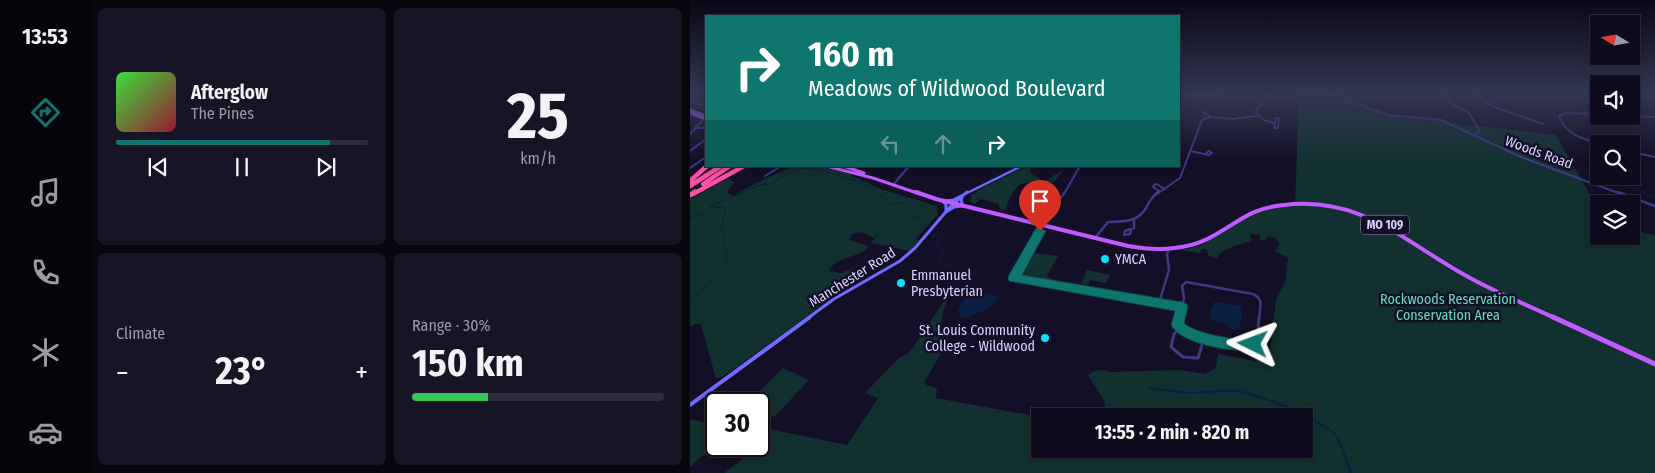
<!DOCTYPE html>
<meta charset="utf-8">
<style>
:root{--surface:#0e0b1c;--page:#171425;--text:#f1f3f6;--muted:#9b9ba3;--line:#2e2b3b;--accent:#0f766e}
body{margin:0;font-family:"Fira Sans Condensed",sans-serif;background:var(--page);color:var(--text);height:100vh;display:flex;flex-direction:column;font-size:19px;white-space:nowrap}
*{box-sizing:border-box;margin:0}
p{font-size:16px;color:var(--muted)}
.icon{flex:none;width:28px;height:28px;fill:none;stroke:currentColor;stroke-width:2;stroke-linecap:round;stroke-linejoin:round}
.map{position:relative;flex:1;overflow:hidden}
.panel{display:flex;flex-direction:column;gap:8px;padding:8px;background:#08060f;width:600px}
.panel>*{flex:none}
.top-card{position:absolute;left:15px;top:15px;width:475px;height:152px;border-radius:0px;box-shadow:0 2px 8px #0003,0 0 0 1px var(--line);background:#0f766e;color:#fff;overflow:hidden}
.needle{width:32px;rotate:281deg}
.controls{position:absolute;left:900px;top:15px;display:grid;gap:10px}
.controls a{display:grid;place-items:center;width:50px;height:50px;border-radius:0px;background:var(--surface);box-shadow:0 2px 8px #0003,0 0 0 1px var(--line);font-size:25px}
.speed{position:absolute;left:15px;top:392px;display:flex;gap:10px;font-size:25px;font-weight:700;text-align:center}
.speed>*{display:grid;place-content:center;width:65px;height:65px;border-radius:50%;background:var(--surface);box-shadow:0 2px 8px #0003,0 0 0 1px var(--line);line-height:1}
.speed .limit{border:2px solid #111;border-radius:8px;background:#fff;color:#111}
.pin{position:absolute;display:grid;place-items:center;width:42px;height:42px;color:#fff;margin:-51px -21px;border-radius:50% 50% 50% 0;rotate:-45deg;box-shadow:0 0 5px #0007}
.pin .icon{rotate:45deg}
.me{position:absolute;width:55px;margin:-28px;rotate:273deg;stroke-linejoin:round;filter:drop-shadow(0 0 4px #0008)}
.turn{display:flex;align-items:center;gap:18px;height:105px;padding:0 20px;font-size:22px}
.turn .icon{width:65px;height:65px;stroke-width:2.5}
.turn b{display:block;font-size:35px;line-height:42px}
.lanes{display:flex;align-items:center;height:48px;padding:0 20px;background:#0003;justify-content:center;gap:25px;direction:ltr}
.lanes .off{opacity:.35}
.big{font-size:38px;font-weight:700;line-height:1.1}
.panel .tile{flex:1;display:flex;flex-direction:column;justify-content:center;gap:8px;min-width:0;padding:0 18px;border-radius:8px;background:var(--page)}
.panel .dial{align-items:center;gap:0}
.dial b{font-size:65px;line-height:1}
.song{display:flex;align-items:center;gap:15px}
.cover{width:60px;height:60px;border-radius:8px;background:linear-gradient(135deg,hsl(120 70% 55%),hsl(350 70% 35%))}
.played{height:5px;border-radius:2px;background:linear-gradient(90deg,var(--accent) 85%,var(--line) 85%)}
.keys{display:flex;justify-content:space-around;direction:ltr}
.heat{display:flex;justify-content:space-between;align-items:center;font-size:28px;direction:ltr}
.charge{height:8px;border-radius:4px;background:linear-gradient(90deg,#34c759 30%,var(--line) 0)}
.panel .tiles{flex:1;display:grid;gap:8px;grid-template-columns:repeat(2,1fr)}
.trip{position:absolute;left:341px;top:408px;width:282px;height:50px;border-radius:0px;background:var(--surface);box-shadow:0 2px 8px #0003,0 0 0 1px var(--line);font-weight:700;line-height:50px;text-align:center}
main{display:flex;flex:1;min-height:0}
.tab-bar{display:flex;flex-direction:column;width:90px;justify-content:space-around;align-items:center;background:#06040b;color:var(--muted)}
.tab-bar .icon{width:35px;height:35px}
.tab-bar .selected{color:var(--accent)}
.tab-bar b{font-size:22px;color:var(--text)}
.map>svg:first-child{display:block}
.green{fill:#12302f}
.water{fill:#0a1f44}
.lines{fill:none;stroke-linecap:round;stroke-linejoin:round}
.stream-far1{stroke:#0a1f44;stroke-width:1}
.stream{stroke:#0a1f44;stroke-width:2}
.street-far2{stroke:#3d3a85;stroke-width:2}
.street-far1{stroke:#3d3a85;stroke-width:2.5}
.street{stroke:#3d3a85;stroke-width:3}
.secondary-far2{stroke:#6f6bff;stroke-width:2.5}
.secondary-far1{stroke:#6f6bff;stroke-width:3}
.secondary{stroke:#6f6bff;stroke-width:4}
.primary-far2{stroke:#c25bff;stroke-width:3}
.primary-far1{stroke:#c25bff;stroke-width:4}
.primary{stroke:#c25bff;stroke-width:5}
.highway-far1{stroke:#ff4fa3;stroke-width:4.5}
.highway{stroke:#ff4fa3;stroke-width:5}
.route{fill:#0f766e;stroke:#0a4d48}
.poi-dot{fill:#00e5ff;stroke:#130f26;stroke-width:2}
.labels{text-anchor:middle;stroke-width:5;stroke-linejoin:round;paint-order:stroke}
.shield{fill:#130f26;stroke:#9e99be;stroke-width:1}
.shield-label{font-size:12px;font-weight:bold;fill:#d9d4ff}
.street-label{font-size:14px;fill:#d9d4ff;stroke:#130f26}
.poi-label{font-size:14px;fill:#d9d4ff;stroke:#130f26;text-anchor:start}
.park-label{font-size:14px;fill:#5fe0c0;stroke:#130f26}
</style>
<main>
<nav class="tab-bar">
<b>13:53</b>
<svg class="icon selected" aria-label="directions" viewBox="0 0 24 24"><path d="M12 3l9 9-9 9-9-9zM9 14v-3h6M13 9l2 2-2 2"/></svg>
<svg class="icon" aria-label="music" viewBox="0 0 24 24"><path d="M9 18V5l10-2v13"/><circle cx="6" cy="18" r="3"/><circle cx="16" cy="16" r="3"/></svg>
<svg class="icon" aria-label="phone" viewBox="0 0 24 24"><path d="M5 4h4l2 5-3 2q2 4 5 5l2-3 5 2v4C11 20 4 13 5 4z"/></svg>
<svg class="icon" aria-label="climate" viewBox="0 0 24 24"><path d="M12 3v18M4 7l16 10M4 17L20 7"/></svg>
<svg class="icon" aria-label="car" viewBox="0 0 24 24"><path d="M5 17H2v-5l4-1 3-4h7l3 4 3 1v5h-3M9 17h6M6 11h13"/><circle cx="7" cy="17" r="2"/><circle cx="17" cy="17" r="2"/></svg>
</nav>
<section class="panel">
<div class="tiles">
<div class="tile">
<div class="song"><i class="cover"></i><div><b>Afterglow</b><p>The Pines</p></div></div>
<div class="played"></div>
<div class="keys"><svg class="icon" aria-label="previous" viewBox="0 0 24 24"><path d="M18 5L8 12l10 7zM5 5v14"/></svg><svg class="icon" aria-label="pause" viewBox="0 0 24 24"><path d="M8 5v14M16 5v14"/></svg><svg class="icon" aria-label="next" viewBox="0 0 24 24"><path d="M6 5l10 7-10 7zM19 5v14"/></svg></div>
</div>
<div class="tile dial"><b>25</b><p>km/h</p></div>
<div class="tile"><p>Climate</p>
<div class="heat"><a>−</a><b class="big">23°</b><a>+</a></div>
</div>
<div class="tile"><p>Range · 30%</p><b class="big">150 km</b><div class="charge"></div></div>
</div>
</section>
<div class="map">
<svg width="965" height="473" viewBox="0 0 965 473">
<rect width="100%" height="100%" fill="#130f26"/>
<path class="green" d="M609,94c11,0 22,-2 32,0 23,5 42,19 64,22l161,19 43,75v26h32v-6l24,5v238h-931l36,-27 -1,-19 88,18 31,-47 -13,-5 34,-35 10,-5 41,-61 1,2c-9,16 -14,30 -2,45l-24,42 1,4 11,3 -1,10 104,19v32h265v-33h-198l-3,-16 -16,-25c8,-6 13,-6 23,-3l68,-2 26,4 11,-6 2,-14 38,7 14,-8 6,-53 9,-18 3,-24 -13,-7 5,-8 -6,-6h-6l-4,4 -4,-1v-5l-10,-1 1,7c-12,4 -27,6 -34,17l-9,-3 -1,-6h-5l-2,4 -20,-3 20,-4 48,-31 27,-7 20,-2z
M105,166h29l3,3 17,3 37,17 56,17 1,8 -22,25 3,1 -9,11 -39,-8 8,-10 -5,5 -12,-6 -10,2 -3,6 18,5 1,3c-12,11 -32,8 -39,23l12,2 12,-5 5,5 11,3 -30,17 -109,79 -14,7 -15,-55h-6l-5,3v-128l37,-20 8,3 -8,10 6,4 31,-17z
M337,166l5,1 -2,4 3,4 12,6 18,-11 -8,11 -16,12h-2l-1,-8c-20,-7 -24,8 -31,25l-5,-1 -2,-5 -18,-5 -5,5 -5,-2 1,-7 9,-6z
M343,253l25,3 -11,20 11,6 -37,-7z
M397,270l23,5 -4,8 -16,-3 -2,5 -7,-1z
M93,368l26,12 -35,37 -15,-3v-10h-12z
M0,419l26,6v21h3l-17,10 -12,11z"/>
<path class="water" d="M290,292l18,5 -10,12 -23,9 -5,-2 -2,-6c5,-11 9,-16 22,-18z
M524,302l27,4 1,9 -3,14h-7l-8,-6 -13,-3 -2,-4z"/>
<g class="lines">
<path class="stream-far1" d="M836,154l19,8 54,12
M136,172l38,11 13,11 10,4 2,6 14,-1 7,11 8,5 4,-1 6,9
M915,176l50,21
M21,207l15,1 -5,21 4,5 -2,9
M0,219l12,-4 9,-9 42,-18 11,-4 6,1 16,-10 7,-8 27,3
M240,234l10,1 -3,11 6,4v4l-4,5 2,3 10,3 -6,4 -6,9 13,-1 -8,16 3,3
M0,300l14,-12 22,-28 -1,-2 3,-2 -2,-1 1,-4 -5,-6"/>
<path class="stream" d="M459,388l42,5 44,-3 37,11 33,14 27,16 6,7 13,35"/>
<path class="street-far2" d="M642,94l56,21 53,5 80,37 100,37
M752,94l9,10 17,8 12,19 -6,5
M785,94l17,12 51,18
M489,95l49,-1
M579,98l5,-1 -4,-1 -13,13 -1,4 8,7 10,3
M0,102l16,4
M909,114l-32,-1 -8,3c6,18 24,23 40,28
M936,116l29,1
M516,118l-3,-5 2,-1 5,5
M586,118h3l-1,10h-4z
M5,128h11
M0,134l14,-15
M0,151l16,-12
M500,151l19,4 3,-2 -3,-2 -3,2
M941,152l24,5
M0,168l16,-11
M75,176l16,-10
M203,185l16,-19
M469,191l-6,-4 1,-2 3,-1 7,5
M374,194l16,-28
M467,194l23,-16 22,-58 8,-3 22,2 25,-3"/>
<path class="street-far1" d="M375,192l-29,39 -26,46 172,30
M928,192l37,14
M441,231l-1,3 -6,1 1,-4 9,-3v-8
M405,238l13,-16c16,-1 29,1 38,-14 4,-7 6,-12 12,-16
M324,278l27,-52
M469,303l10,-33 -2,-16 2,-4
M492,307l2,-9 -2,-12 4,-4 67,12c11,5 7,13 6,24
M489,318l3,-11"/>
<path class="street" d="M489,317l-2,8c10,9 64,28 76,19 6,-4 5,-21 6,-27
M490,328l-6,6 -3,13 12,10 15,1 6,-20"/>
<path class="secondary-far2" d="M275,194l57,-28"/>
<path class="secondary-far1" d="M273,195l-2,5 2,6 -9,1 -8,5v-7l-3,-4 10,-1z
M118,318l26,-19 66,-38 15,-13 35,-41 17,-15"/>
<path class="secondary" d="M0,405l120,-88"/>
<path class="primary-far2" d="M0,110l16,6
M0,113l16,6
M136,166l47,12 47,16
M153,166l21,7"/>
<path class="primary-far1" d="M226,192l20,7 192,47c29,5 59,5 85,-10 27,-15 38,-28 71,-31 77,-9 118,35 179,69 29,17 62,30 92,44"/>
<path class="primary" d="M863,317l102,47"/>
<path class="highway-far1" d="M0,181l17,-15
M13,184l27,-18
M0,186l31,-20
M3,194l51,-28"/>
<path class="highway" d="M0,195l5,-3"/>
</g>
<linearGradient id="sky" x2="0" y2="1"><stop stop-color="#0a0815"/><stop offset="0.59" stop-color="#333752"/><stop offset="1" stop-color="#333752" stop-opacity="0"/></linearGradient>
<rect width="965" height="160" fill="url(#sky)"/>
<path class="route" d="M350,227l6,4 -24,44 160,27 5,2 1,3 -4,16c10,10 44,15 58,17 6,0 10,-2 15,0l2,4 -2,4c-19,7 -77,-4 -86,-23l4,-14 -166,-30 -1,-3 1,-3 27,-47z"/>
<g class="poi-dot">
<circle cx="415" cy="259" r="5"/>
<circle cx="211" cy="283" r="5"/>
<circle cx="355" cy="338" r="5"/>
</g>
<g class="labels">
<rect class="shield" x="671" y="215.5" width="48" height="19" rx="4"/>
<g class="shield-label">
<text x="695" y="229">MO 109</text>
</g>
<g class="street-label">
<text transform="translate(849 152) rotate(20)" y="5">Woods Road</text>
<text transform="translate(162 277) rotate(-32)" y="5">Manchester Road</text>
</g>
<g class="poi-label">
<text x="425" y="264">YMCA</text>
<text x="221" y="280">Emmanuel<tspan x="221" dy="16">Presbyterian</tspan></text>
<text x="345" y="335" text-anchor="end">St. Louis Community<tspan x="345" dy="16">College - Wildwood</tspan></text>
</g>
<g class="park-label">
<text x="758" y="304">Rockwoods Reservation<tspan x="758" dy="16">Conservation Area</tspan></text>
</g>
</g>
</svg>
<div class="controls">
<a><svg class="needle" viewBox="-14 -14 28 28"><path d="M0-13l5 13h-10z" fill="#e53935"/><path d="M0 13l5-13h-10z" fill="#9b9ba3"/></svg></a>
<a><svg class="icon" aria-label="sound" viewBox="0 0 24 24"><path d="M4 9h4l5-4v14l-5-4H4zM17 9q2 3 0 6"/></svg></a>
<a><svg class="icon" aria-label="search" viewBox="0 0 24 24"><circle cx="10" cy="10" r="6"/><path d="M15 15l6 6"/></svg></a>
<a><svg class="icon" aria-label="layers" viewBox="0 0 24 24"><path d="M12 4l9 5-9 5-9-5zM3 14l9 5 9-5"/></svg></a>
</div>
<div class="speed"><div class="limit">30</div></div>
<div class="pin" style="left:350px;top:231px;background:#d93025"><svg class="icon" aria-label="arrive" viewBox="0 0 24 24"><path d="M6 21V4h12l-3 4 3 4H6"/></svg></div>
<svg class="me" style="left:563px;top:344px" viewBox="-20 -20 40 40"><path d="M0-17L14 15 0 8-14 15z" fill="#0f766e" stroke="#fff" stroke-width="4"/></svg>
<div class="trip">13:55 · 2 min · 820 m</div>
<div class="top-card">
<div class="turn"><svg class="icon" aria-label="right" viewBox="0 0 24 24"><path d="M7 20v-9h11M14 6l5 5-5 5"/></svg><div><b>160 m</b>Meadows of Wildwood Boulevard</div></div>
<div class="lanes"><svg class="icon off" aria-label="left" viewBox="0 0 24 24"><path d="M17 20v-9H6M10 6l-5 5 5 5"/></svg><svg class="icon off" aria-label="ahead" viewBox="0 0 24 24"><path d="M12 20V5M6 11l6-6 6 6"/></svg><svg class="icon" aria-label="right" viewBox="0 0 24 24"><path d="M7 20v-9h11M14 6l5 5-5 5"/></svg></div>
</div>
</div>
</main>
